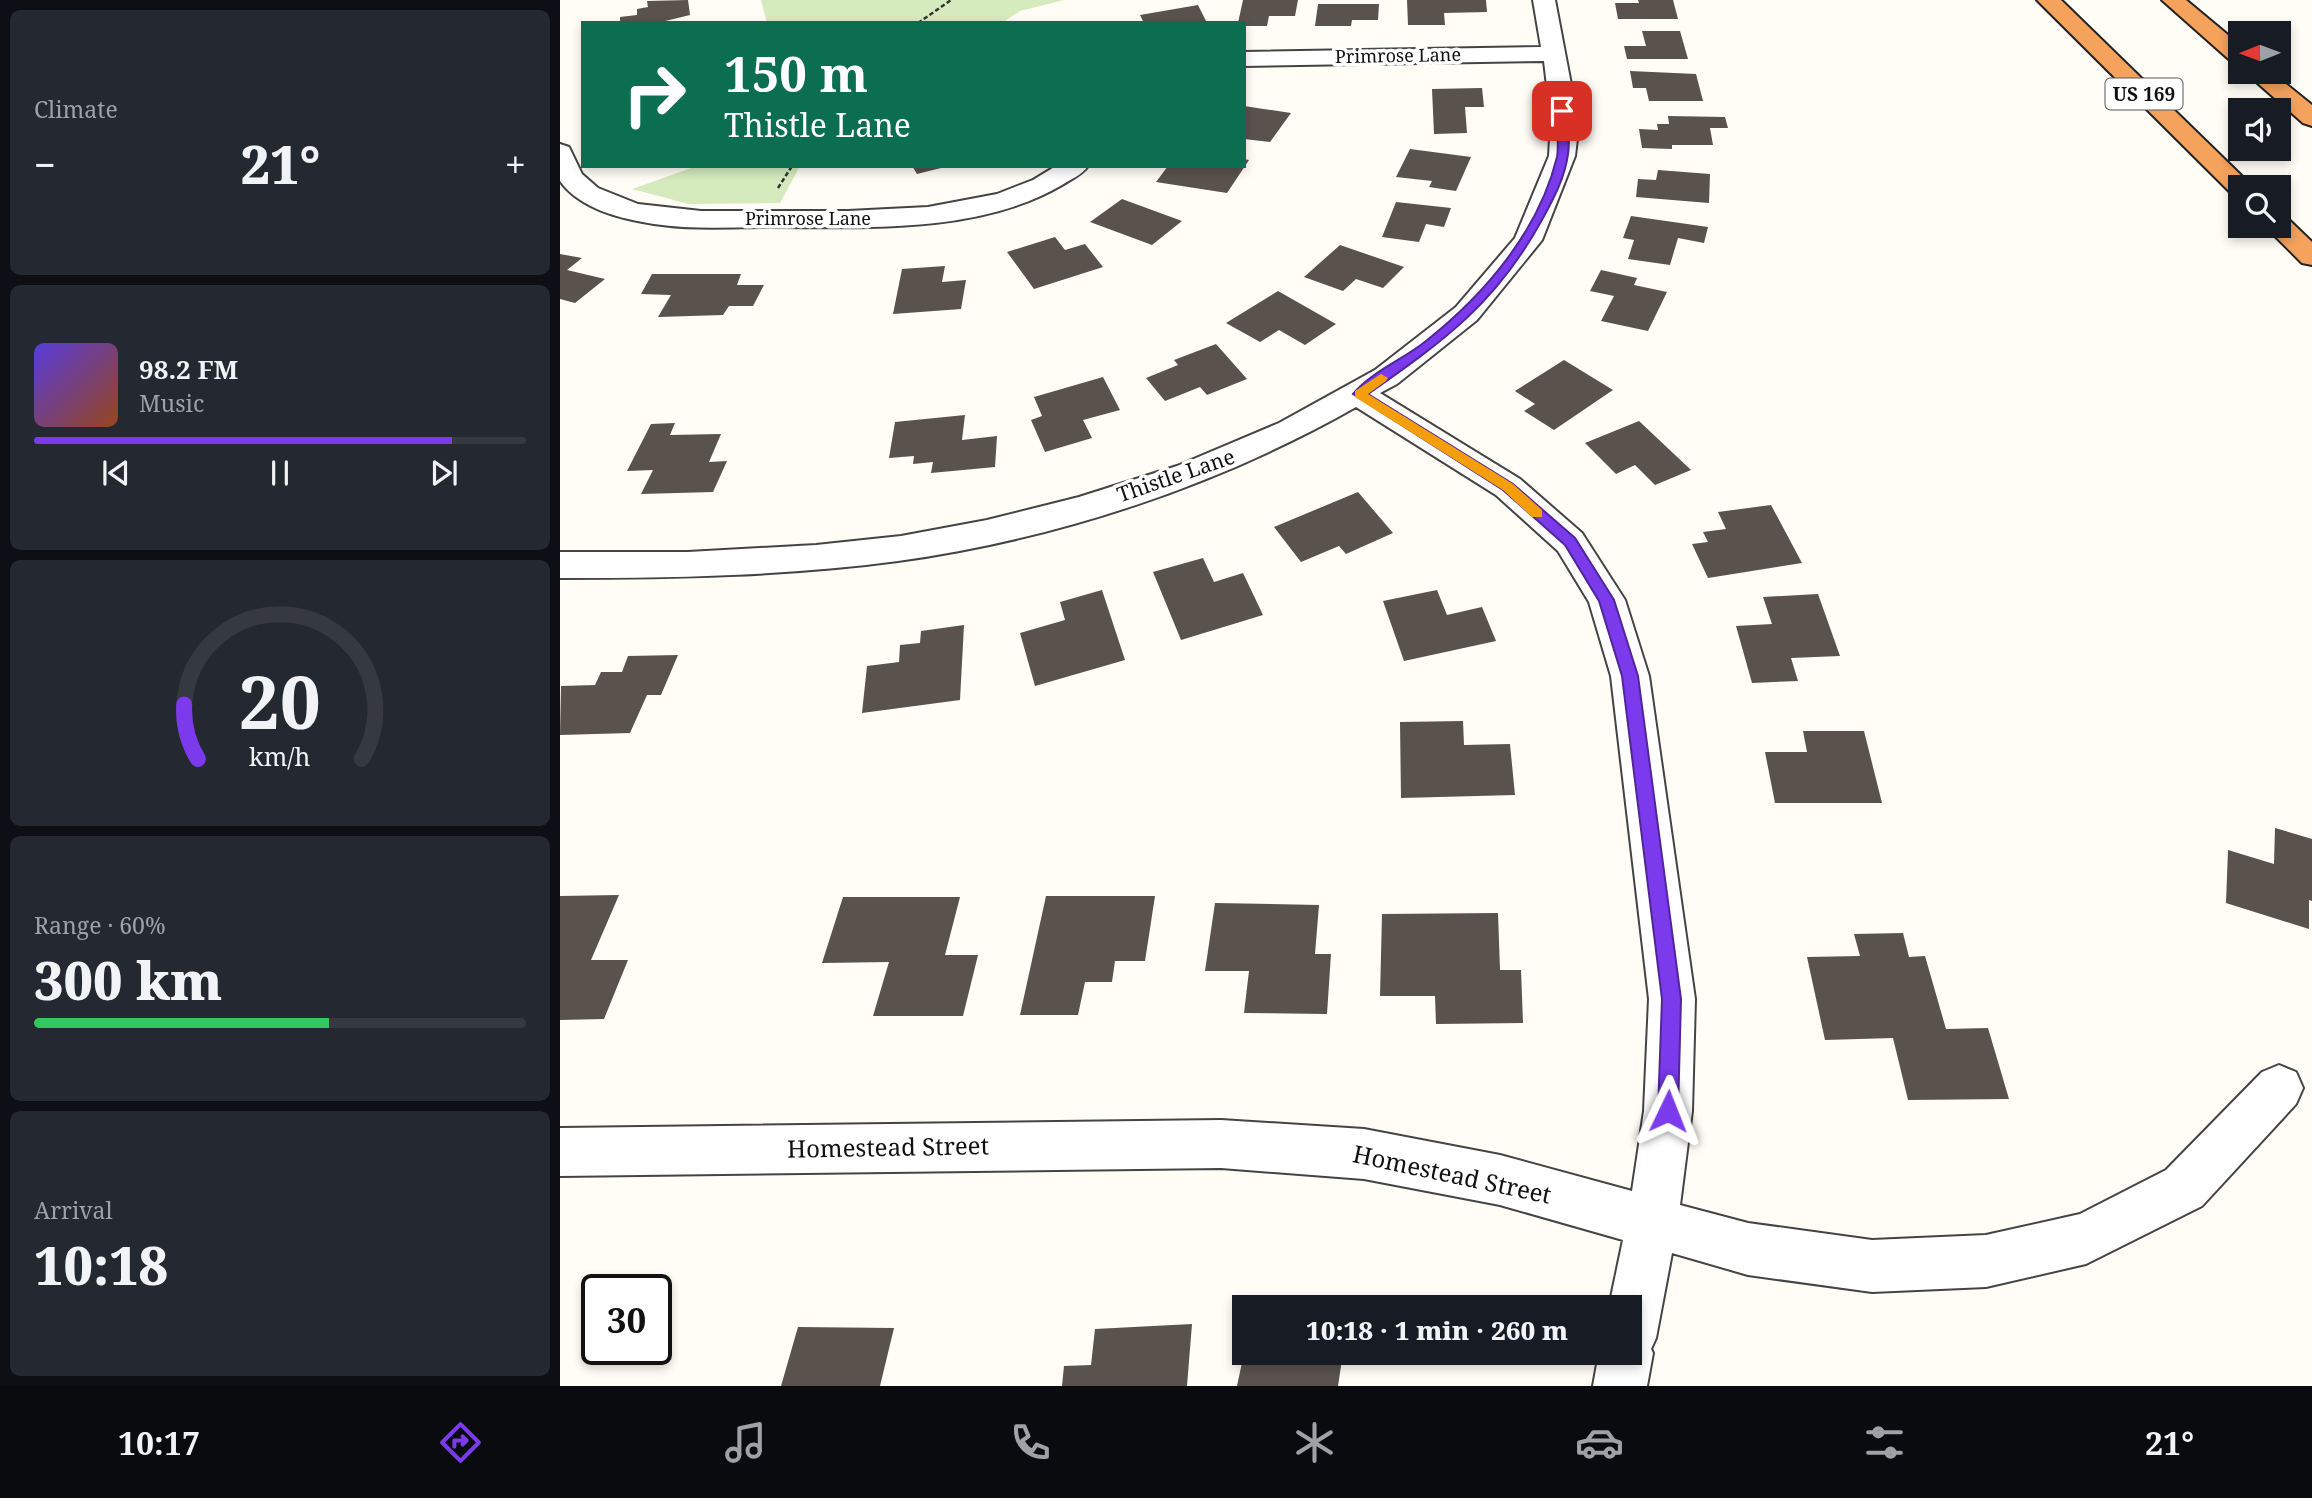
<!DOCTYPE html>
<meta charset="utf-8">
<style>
:root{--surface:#171b24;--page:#242831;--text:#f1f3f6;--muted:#9ea1a6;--line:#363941;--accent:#7c3aed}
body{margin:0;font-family:"Noto Serif",serif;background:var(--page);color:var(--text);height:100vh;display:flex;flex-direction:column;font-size:26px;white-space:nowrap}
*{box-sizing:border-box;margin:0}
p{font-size:23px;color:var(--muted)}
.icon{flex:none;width:38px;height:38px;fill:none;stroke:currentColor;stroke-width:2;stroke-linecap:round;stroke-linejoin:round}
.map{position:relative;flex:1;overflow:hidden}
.details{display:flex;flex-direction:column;gap:10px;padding:10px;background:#0d0f14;width:560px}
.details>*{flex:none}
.banner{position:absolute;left:21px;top:21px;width:665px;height:147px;border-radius:0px;box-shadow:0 4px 10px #0003;background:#0b6e4f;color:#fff;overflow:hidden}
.needle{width:46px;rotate:269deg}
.fabs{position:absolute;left:1668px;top:21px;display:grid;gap:14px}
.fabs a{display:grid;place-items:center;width:63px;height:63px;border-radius:0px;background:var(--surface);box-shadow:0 4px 10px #0003;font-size:35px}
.speed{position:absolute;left:21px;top:1274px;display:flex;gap:14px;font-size:35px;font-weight:700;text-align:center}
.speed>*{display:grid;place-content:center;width:91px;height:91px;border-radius:50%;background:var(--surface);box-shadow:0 4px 10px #0003;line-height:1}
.speed .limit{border:4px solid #111;border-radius:10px;background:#fff;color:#111}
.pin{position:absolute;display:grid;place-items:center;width:60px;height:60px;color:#fff;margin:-30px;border-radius:14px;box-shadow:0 4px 10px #0006}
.me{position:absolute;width:77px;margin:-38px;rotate:2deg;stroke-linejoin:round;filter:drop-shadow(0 0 5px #0008)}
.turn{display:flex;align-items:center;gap:24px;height:147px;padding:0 28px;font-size:32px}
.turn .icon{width:91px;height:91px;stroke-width:2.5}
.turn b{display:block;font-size:49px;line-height:60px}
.big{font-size:52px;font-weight:800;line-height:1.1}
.details .card{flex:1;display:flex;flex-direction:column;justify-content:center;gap:10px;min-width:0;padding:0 24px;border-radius:10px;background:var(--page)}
.details .dial{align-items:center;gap:0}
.dial svg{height:182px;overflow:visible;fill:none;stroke:var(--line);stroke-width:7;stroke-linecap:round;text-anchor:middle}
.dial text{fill:var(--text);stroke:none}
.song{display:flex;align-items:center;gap:21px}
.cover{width:84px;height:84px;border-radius:10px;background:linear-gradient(135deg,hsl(250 70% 55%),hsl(20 70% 35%))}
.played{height:7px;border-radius:4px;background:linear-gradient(90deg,var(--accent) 85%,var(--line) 85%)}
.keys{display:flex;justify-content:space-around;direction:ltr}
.heat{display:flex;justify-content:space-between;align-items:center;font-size:38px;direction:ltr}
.charge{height:10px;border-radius:5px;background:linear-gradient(90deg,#34c759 60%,var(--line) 0)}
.trip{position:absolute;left:672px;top:1295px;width:410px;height:70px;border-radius:0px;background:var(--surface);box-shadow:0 4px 10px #0003;font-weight:800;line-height:70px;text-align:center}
.tab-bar{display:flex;height:112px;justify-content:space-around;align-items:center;background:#090b0e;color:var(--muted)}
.tab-bar .icon{width:49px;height:49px}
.tab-bar .active{color:var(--accent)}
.tab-bar b{font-size:32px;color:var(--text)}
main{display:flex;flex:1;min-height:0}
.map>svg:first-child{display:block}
.green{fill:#d5ebbd}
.building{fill:#5a524d}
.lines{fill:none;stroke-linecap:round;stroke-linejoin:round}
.minor-casing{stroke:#444;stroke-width:4}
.highway-casing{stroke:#222;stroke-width:4}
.path{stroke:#333;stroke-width:2.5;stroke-dasharray:4.5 2.5;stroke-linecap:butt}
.minor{fill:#fff;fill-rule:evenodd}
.highway{fill:#f5a25d;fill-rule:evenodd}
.route{fill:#7c3aed;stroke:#51269a;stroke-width:2}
.slow{fill:#f59e0b}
.labels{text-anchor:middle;stroke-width:7;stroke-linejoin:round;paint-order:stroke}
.far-street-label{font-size:18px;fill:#111;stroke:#fff}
.shield{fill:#fff;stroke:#585858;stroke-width:2}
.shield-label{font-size:19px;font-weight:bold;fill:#111}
.street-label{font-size:21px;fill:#111;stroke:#fff}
.near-street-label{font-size:24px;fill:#111;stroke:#fff}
</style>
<main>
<section class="details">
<div class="card"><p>Climate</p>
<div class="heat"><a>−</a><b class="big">21°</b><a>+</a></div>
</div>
<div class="card">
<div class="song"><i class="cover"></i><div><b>98.2 FM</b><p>Music</p></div></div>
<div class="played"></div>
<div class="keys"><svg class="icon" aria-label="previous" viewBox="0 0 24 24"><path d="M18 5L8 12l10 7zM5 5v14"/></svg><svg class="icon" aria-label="pause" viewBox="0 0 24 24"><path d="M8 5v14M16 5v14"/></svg><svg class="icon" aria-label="next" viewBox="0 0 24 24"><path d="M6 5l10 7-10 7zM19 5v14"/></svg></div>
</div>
<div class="card dial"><svg viewBox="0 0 100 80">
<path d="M14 69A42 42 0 1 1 86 69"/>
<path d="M14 69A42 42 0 0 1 8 45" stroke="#7c3aed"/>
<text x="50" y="56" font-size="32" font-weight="700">20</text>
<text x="50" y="72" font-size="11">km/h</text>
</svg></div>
<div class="card"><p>Range · 60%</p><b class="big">300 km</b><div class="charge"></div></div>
<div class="card"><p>Arrival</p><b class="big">10:18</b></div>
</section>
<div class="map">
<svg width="1752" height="1386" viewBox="0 0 1752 1386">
<rect width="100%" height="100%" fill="#fffdf5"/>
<path class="green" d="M201,0h303l-44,11 -18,12h-235z
M137,166h103l-20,37 -91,1 -57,-15z"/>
<path class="building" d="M128,0l2,15 -33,8h-37v-6l17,-2v-6l11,-2 -1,-6z
M683,0h55l-3,16h-26l-2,10h-23v-3h-6z
M847,0h79l1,12 -43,1 1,12h-37z
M1078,0h35l5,19h-60l-3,-16h24z
M758,4h61l-1,16h-26l-1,6h-36z
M638,5l9,18h-63l-4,-8z
M1082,31h38l8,28h-61l-3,-13h22z
M1070,71l66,3 7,27h-54l-3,-13h-13z
M922,88l2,19h-19l2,26 -33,1 -2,-45z
M684,106l47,7 -21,29 -26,-3z
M1108,116l57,1 3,11h-18l3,17h-41v4l-30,-1 -3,-19 19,1 -1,-6h12z
M850,149l61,8 -15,34 -27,-4 3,-6 -36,-4z
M684,159l5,1 -22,33 -71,-11 12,-16h76z
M352,166h33v1l-28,7z
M1098,170l52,4 -1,29 -73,-6 2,-18 18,1z
M562,199l60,22 -30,24 -62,-23z
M836,202l55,6 -7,19 -18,-3 -7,18 -37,-5z
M1071,216l77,11 -4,16 -26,-5 -8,27 -42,-6 6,-19 -11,-2z
M495,237l10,13 20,-6 18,23 -69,22 -27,-37z
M780,245l64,22 -21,21 -27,-9 -13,12 -39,-14z
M0,254l22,4 -15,12 38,9 -30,24 -15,-4z
M385,266l-3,16 24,-2 -5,29 -68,5 9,-45z
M1041,270l36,8 -3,7 33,7 -19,39 -47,-10 13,-25 -24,-5z
M92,274h89l-4,11h27l-11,21h-24l-6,9 -65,2 13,-22 -30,-1z
M718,291l58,33 -31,21 -26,-15 -19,12 -34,-19z
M656,344l31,35 -40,16 -7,-8 -35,14 -19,-23 32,-13 -4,-5z
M1004,360l49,30 -59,40 -30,-19 11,-7 -20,-13z
M543,377l17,33 -37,10 9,18 -47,14 -14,-32 11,-4 -8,-19z
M405,415l-3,25 35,-4 -2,31 -64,6 2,-11 -20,2 1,-8 -25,2 6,-36z
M1079,421l52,49 -36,15 -20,-20 -19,9 -31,-31z
M115,423l-5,12 51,-1 -12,28 18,-1 -14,31 -72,2 12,-24 -26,1 24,-47z
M798,492l35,41 -47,21 -7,-8 -38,16 -27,-35z
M1211,505l31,58 -94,15 -16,-34 16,-2 -5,-10 23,-3 -8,-17z
M643,558l11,24 29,-9 20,42 -82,25 -28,-68z
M542,590l23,70 -90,26 -15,-53 45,-13 -5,-18z
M877,590l10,25 35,-8 14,34 -92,20 -21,-60z
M1258,594l22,62 -49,2 7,23 -46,2 -16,-57 36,-2 -9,-27z
M404,625l-4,75 -98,13 5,-47 32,-4 1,-17 20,-2 1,-12z
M118,655l-17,40h-14l-17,38 -70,2 1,-49 34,-1 6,-13h21l6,-16z
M903,721l1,24 46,-1 5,51 -114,3 -1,-76z
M1243,731h61l18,72h-107l-10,-51h42z
M1715,828l37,11v62l-3,-1v29l-83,-26 2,-53 46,14z
M59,895l-28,65h37l-24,59 -44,1v-124z
M486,896h109l-10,65h-30l-3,21h-27l-7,33h-58z
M283,897h117l-15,58h33l-15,61h-90l16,-54 -67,1z
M655,903l104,2 -4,49h16l-4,60 -83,-1 5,-42h-44z
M938,913l2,57h21l2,53 -87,1 -1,-28h-55l2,-82z
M1343,933l6,24 16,-1 21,73 42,-1 21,71 -101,1 -15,-62 -68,2 -18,-83 53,-1 -6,-22z
M632,1324l-5,62h-125l2,-20 27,-1 4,-36z
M238,1327l96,1 -14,58h-99z
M684,1353h99l-5,33h-101z"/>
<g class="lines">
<defs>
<path id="minor" d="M973,0h22l19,100 3,39 -2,17 -33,84 -65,80 -80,64 -17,9 140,86 62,54 43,67 24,76 46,323 -3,112 -12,94 68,18 124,17 114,-5 94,-21 86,-44 96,-98 17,-7 17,7 7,16 -7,16 -94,102 -116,58 -100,23 -114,5 -124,-17 -76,-22 -16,85 -5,11 2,4 -6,33h-54l6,-33h30v-46h-20l14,-67 -123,-35 -136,-26 -143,-11 -661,8v-48l661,-8 143,9 136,26 132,36 12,-80 5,-112 -38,-323 -22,-74 -31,-51 -62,-56 -140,-88c-139,79 -299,132 -458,154 -112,15 -225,17 -338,17v-26h128l128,-7 85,-9 86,-16 92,-23 98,-31 102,-43 96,-53 81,-63 59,-69 34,-82 2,-36 -7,-59 -300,5v-14l297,-5z
M0,144l9,3 13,27 16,14 40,16 63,7h147l80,-4 69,-13 36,-14 23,-14h32c-6,9 -17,13 -26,19 -83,49 -198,42 -291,42 -39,0 -78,3 -117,-3 -33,-5 -74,-15 -94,-43z"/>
<path id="highway" d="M1477,0h24l192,187h-13v8l-9,-2z
M1602,0h24l54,45v19l-8,-2z
M1685,72h26l41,33v21l-9,-3z
M1718,217l10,2 24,23v23l-10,-2 -37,-37h13z"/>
</defs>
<use href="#minor" class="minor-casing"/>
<use href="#highway" class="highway-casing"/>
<path class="path" d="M358,23l33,-23
M218,188l14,-22"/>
<use href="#minor" class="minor"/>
<use href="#highway" class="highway"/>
</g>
<path class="route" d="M999,109l9,2c0,14 2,29 0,43 -3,23 -14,44 -25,64 -46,85 -98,122 -175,176l145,90 62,54 39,62 24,76 43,323 -3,112 -2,7 -8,2 -7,-2 -3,-7 4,-112 -40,-323 -23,-75 -34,-56 -62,-55 -150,-96c18,-22 51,-35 73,-53 59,-47 113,-110 131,-184 3,-16 -3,-33 2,-48z"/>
<path class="slow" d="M821,374l7,4 -2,3 -18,13 145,90 29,26v7h-10l-29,-27 -148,-93v-6z"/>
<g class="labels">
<g class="far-street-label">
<text transform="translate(838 56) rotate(-1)" y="6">Primrose Lane</text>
<text x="248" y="225">Primrose Lane</text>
</g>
<rect class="shield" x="1545.5" y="78.5" width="77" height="31" rx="5"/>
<g class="shield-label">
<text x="1584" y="101">US 169</text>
</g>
<g class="street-label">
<text transform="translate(616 476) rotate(-19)" y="7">Thistle Lane</text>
</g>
<g class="near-street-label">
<text transform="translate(328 1148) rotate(-1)" y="8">Homestead Street</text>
<text transform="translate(892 1175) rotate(12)" y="8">Homestead Street</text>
</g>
</g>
</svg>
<div class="fabs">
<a><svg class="needle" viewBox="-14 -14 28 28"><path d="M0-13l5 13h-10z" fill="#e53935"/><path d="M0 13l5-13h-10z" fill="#9ea1a6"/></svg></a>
<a><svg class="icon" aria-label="sound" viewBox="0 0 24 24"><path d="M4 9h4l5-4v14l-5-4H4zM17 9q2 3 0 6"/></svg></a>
<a><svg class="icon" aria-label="search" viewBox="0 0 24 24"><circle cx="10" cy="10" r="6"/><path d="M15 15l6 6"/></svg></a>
</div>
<div class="speed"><div class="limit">30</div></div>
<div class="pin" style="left:1002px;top:111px;background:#d93025"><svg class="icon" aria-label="arrive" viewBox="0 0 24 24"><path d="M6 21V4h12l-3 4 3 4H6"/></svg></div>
<svg class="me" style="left:1108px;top:1111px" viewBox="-20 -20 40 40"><path d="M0-17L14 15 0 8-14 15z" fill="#7c3aed" stroke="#fff" stroke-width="4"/></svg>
<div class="trip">10:18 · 1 min · 260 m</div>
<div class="banner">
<div class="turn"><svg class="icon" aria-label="right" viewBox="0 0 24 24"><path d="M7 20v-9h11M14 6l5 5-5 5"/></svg><div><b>150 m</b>Thistle Lane</div></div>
</div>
</div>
</main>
<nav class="tab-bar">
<b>10:17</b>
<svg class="icon active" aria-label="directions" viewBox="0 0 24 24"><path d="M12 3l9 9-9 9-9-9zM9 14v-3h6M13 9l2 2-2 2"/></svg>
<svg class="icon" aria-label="music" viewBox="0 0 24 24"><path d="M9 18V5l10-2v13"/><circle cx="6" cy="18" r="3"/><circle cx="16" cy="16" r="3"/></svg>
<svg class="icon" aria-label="phone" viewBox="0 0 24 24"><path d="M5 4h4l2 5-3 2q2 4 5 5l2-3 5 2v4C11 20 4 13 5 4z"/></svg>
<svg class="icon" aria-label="climate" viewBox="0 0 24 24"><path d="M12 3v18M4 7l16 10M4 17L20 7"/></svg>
<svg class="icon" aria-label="car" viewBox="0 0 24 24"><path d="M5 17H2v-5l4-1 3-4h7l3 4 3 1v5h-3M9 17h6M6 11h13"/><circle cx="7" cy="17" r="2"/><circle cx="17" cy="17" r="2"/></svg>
<svg class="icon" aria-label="filters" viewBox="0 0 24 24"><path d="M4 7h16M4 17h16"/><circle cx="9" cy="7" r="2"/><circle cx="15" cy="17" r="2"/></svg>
<b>21°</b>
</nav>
